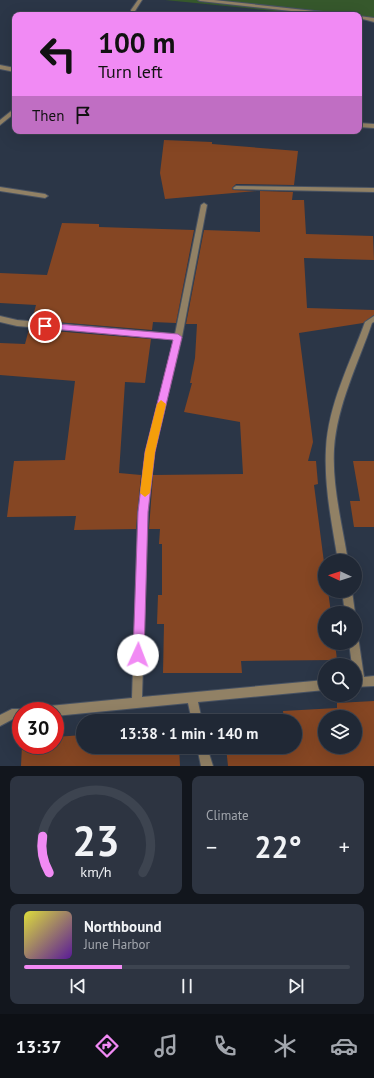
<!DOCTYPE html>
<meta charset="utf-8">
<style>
:root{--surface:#202835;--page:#2d3441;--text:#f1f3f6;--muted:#a2a6ad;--line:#3d4450;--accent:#f18af4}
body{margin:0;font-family:"PT Sans",sans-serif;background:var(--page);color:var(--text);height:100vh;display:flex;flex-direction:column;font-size:15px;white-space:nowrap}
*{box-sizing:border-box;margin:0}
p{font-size:13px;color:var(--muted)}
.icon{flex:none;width:22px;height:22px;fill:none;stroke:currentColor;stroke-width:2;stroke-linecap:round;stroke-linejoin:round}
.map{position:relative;height:766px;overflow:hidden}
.details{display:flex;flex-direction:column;gap:10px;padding:10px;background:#12161d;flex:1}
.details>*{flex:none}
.top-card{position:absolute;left:12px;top:12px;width:350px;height:122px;border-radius:8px;box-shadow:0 4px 16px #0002,0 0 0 1px var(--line);background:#f18af4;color:#111;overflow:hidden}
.needle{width:26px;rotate:274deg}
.tools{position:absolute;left:318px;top:554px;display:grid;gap:8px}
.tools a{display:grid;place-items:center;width:44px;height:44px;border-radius:50%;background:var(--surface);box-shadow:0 4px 16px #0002,0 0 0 1px var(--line);font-size:20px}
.speed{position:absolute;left:12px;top:702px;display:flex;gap:8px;font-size:20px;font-weight:700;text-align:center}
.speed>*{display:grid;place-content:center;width:52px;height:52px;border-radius:50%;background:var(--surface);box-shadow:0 4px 16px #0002,0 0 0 1px var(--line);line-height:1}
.speed .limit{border:6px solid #d22;background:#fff;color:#111}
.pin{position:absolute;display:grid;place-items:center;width:34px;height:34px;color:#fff;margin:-17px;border:2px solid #fff;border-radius:50%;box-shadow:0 1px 4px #0007}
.me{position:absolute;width:44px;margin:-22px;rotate:2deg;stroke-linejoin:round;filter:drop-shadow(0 0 3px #0008)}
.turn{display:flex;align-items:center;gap:14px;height:84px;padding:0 20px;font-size:18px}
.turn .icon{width:52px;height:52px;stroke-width:2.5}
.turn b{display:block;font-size:28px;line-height:34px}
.then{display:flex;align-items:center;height:38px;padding:0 20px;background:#0003;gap:8px;font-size:15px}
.big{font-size:30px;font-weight:800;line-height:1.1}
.details .widget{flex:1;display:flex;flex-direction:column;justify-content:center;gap:6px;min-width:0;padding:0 14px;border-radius:8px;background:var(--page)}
.details .dial{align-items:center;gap:0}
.dial svg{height:104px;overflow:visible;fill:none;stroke:var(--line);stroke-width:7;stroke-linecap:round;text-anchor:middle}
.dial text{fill:var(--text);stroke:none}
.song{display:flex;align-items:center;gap:12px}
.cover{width:48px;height:48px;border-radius:6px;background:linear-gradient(135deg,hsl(60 70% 55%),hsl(270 70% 35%))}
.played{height:4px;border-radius:2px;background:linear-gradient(90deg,var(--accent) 30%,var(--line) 30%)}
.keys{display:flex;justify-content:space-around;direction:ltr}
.heat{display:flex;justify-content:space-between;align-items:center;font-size:22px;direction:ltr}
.details .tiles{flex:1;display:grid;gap:10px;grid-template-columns:1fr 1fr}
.widget:last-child{grid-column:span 2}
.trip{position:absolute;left:76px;top:714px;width:226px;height:40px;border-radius:20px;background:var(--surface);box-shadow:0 4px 16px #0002,0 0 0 1px var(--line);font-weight:800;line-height:40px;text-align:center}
.tab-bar{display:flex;height:64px;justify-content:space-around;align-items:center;background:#0d1015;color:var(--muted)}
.tab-bar .icon{width:28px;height:28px}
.tab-bar .current{color:var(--accent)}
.tab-bar b{font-size:18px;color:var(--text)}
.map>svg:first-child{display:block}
.green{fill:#36582c}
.building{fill:#854623;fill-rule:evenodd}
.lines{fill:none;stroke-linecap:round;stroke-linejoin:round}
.lane-casing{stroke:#485262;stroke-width:2}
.street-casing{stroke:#485262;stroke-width:2}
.lane{fill:#918165;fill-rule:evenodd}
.street{fill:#918165;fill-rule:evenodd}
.route{fill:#f18af4;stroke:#9d5a9f}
.slow{fill:#f59e0b}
</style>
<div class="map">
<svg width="374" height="766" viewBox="0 0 374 766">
<rect width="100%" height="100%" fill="#2b3647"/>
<path class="green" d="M165,0h209v21l-15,-2v-4h-44z"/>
<path class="building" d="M164,140l48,2v2l86,7 -4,34 -58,-1 -4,4 1,2 24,1 -92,8 -5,-26z
M260,191l33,1 -1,8h12l2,34 67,2 1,24 -70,-2 3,50 67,2v5l-11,8 -64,10 14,109 -5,19h8l2,23 -4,1 11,85v21h3l3,22h-6v30h10l2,17 -96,1 1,12h-79l1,-49h-7l1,-29h4v-51h-3l1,-15h-11l4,-54 90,-1 -3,-52 -56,-10 8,-29h-2l5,-25 2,-34h-11l18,-94 56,2z
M62,223l37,1v3l95,3 -18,93 -23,-1 -1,8 -120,-10 4,-15 -36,-2v-30l47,2z
M29,329l122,10 -6,44 -20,-1 -6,91 22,2 -5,54 -62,1 2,-14 -69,1 7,-56 51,-1 10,-79 -75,-6v-32l25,1z
M353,461h21v66h-20l-4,-26h10z
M374,701v65h-146l-2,-19h69v-26h-11l-1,-10 54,-3v-5zM325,717h30v30h-30z
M83,735v12h96l1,19h-159l1,-21h33v-8z"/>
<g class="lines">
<defs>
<path id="lane" d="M0,187l45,7 3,2 -3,2 -45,-7z"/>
<path id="street" d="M138,0h4l-7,11h-4v-1z
M198,0h16l128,14 2,1h-16l-128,-14z
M359,16l15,2v4l-15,-4z
M0,65l15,3v4l-15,-3z
M15,108v5l-15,12v-5z
M359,123l15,1v4l-15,-1z
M236,186l138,2v4l-140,-3 -1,-1z
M204,203l3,2 -25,132 -28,115 -6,60 -6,185 183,-17v10l-127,12 4,19h-10l-4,-18 -133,13v-5h-11l1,-4 4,-1 83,-8 6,-186 8,-60 28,-113 -157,-13 -17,-4v-6l17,4 158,14 26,-129z
M374,316v6l-2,1c-14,41 -35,82 -38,126 -2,37 8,75 14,112h-10c-6,-37 -14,-74 -12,-112 2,-44 24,-86 39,-127z
M342,591h10l3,22h-10z
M355,639l3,1 1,3 5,34 10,-1v10l-19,1v-22h-3l-3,-22h6z
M12,709h9l4,1 -4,1v8h-8l-13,7v-11z
M197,747h10l6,19h-12z"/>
</defs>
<use href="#lane" class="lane-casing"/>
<use href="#street" class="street-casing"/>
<use href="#lane" class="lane"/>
<use href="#street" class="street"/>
</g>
<path class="route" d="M45,323l133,11 4,3 -27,115 -7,60 -4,143 -1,4 -5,2 -4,-2 -1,-4 5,-143 7,-60 28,-112 -131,-12 -1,-2z"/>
<path class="slow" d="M161,400l5,4 -11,48 -5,41 -5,4 -5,-4 5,-41 12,-48z"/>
</svg>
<div class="tools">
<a><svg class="needle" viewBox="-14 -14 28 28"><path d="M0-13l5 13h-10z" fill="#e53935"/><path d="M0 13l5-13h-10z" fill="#a2a6ad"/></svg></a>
<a><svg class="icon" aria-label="sound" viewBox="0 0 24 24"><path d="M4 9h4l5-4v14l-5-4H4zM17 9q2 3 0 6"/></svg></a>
<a><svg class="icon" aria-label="search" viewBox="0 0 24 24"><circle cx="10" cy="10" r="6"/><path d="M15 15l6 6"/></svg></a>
<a><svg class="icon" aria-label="layers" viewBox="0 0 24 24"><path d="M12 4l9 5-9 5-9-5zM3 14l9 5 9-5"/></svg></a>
</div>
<div class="speed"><div class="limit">30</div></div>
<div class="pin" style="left:45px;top:326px;background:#d93025"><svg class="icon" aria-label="arrive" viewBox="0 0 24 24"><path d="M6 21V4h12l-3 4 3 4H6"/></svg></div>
<svg class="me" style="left:138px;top:655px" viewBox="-20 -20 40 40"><circle r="19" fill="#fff"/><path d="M0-13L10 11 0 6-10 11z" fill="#f18af4"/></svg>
<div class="trip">13:38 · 1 min · 140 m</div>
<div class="top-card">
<div class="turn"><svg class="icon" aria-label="left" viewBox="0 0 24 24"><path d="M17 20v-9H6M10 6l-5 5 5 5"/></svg><div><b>100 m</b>Turn left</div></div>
<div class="then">Then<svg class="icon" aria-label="arrive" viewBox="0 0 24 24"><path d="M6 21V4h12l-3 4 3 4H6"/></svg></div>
</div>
</div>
<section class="details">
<div class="tiles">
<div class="widget dial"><svg viewBox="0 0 100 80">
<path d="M14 69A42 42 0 1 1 86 69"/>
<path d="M14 69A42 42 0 0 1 9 41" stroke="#f18af4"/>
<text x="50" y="56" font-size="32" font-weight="700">23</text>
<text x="50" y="72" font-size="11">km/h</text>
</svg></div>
<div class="widget"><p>Climate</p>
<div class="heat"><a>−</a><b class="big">22°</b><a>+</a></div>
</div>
<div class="widget">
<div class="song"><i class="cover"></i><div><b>Northbound</b><p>June Harbor</p></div></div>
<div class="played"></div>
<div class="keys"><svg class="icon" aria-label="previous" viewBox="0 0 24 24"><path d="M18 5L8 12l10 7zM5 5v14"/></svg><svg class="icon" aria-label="pause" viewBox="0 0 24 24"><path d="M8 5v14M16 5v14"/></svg><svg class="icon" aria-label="next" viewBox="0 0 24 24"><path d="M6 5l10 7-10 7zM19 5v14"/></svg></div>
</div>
</div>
</section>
<nav class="tab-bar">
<b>13:37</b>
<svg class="icon current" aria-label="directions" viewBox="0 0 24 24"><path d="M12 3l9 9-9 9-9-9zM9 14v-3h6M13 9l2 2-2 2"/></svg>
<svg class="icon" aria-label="music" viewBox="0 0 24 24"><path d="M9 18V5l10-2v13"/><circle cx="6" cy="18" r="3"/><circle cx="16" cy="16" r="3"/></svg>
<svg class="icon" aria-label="phone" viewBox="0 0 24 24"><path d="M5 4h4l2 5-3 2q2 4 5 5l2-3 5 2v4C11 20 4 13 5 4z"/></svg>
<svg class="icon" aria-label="climate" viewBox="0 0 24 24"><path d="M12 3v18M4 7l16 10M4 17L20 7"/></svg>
<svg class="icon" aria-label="car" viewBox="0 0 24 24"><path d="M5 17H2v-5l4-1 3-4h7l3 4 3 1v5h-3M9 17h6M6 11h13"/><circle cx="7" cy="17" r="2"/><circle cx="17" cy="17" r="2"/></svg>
</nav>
